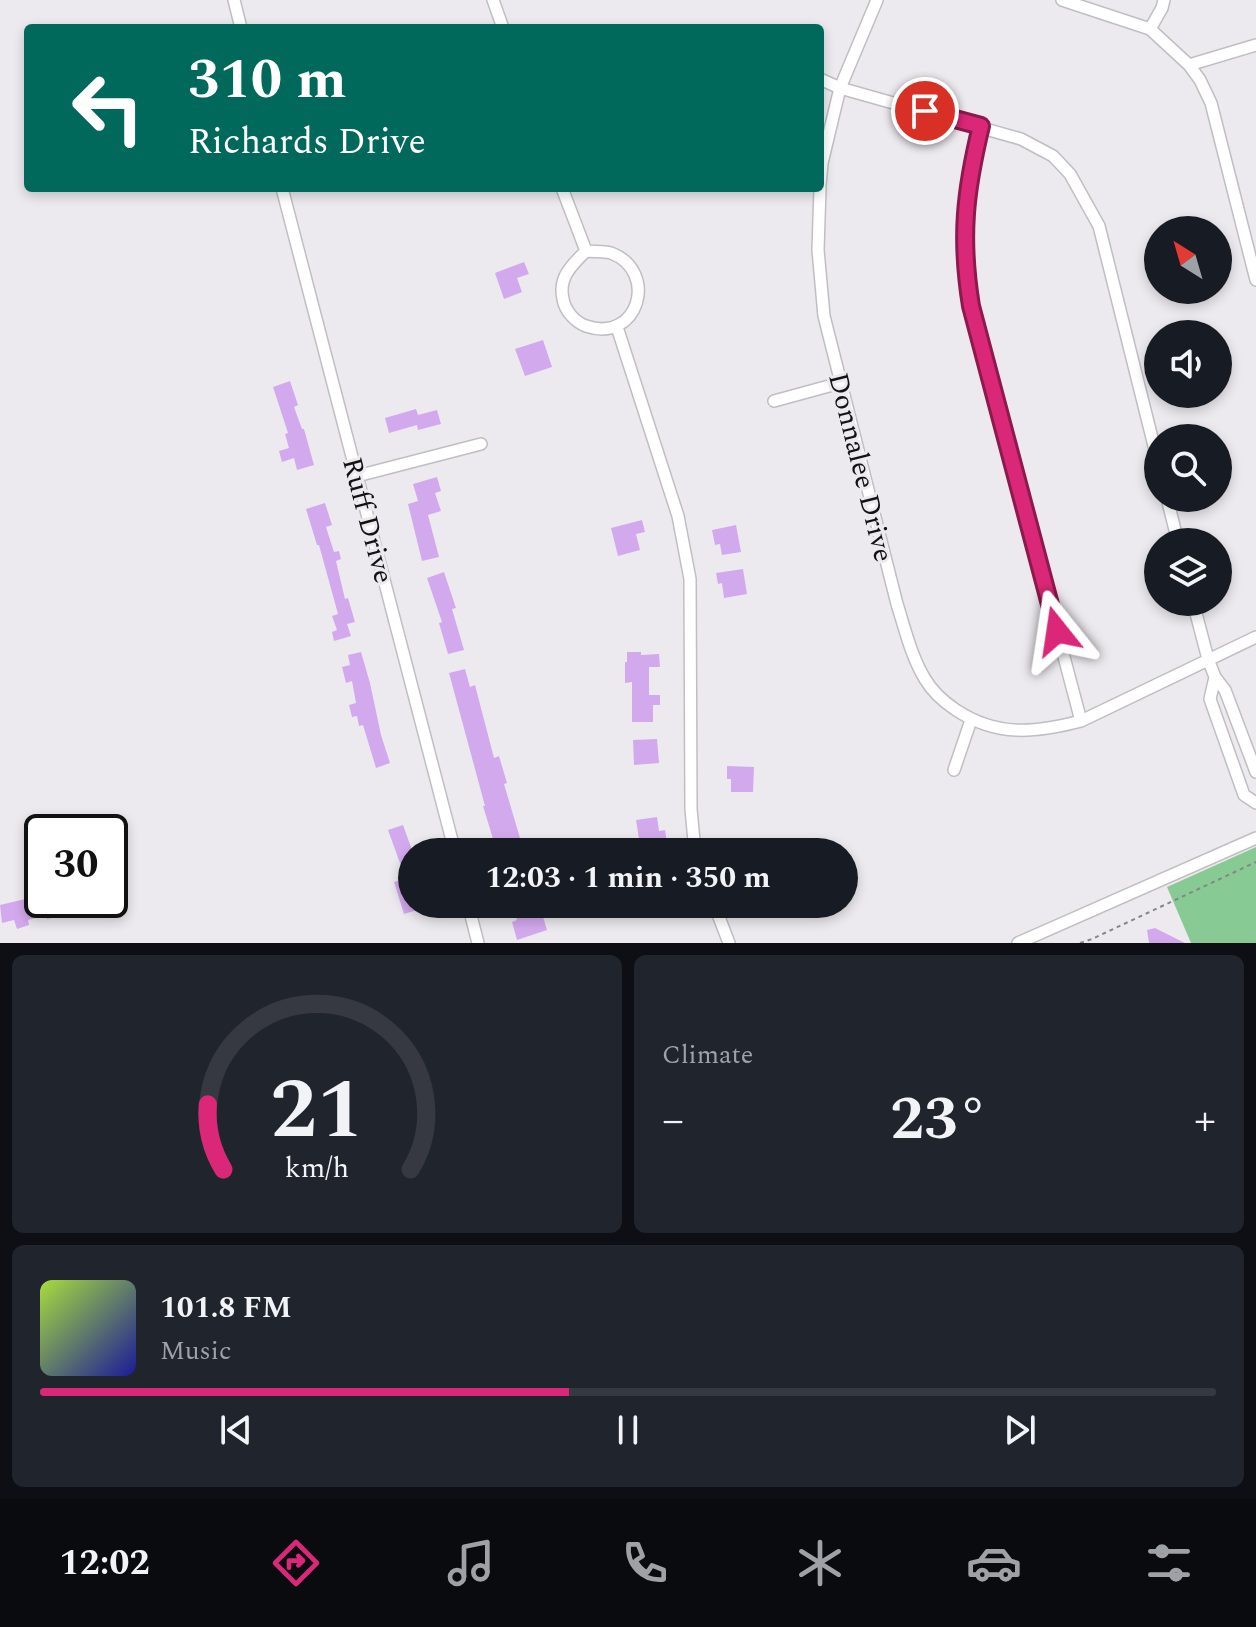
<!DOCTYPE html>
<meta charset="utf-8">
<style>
:root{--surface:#171b24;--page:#20242c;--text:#f1f3f6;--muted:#9ea1a6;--line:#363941;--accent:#db2777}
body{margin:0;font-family:Spectral,serif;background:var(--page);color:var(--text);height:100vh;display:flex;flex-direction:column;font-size:30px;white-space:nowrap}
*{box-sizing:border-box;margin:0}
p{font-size:26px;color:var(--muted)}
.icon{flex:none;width:44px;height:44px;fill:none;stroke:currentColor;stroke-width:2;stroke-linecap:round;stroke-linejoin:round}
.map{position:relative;height:943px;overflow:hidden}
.side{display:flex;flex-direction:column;gap:12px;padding:12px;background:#0d0f14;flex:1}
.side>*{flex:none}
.top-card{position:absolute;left:24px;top:24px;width:800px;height:168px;border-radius:8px;box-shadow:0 4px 12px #0003;background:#00695c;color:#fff;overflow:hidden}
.needle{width:52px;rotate:323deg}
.fabs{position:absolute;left:1144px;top:216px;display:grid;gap:16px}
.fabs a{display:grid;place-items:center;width:88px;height:88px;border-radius:50%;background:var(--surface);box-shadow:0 4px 12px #0003;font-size:40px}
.speed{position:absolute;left:24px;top:814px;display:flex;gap:16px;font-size:40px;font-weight:700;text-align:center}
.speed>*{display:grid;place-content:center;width:104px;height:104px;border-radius:50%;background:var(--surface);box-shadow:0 4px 12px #0003;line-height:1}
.speed .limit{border:4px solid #111;border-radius:12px;background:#fff;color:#111}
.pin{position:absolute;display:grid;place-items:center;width:68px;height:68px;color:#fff;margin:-34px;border:4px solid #fff;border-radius:50%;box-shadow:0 2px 8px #0007}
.me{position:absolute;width:88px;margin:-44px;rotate:345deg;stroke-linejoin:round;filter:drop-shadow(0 0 6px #0008)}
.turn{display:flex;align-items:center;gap:28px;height:168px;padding:0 32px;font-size:36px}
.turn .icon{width:104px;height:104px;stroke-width:2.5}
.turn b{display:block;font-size:56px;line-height:68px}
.big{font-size:60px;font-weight:700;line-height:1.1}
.side .tile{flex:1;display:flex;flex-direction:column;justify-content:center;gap:12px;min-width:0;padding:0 28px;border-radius:12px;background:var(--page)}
.side .dial{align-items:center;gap:0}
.dial svg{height:208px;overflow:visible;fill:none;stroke:var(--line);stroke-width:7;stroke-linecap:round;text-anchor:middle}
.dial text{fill:var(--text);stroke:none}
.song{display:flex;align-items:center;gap:24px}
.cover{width:96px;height:96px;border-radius:12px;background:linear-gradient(135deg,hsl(80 70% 55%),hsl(240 70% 35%))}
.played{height:8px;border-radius:4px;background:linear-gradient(90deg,var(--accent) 45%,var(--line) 45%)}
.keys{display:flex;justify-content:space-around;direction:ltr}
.heat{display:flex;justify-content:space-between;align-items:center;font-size:44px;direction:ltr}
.side .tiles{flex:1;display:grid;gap:12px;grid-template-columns:1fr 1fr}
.tile:last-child{grid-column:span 2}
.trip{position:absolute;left:398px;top:838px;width:460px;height:80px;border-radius:40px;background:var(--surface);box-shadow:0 4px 12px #0003;font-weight:700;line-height:80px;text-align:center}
.tabs{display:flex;height:128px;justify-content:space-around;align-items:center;background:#090b0e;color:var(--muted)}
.tabs .icon{width:56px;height:56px}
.tabs .active{color:var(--accent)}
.tabs b{font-size:36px;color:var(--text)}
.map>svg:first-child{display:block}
.green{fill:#88ca93}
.building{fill:#d3a9ed}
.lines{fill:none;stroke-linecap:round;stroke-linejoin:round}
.minor-casing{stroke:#c1bec3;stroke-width:14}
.path{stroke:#888689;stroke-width:2;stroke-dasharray:4 4;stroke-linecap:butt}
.minor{stroke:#fff;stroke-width:11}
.route-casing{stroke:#8e194d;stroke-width:20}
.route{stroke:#db2777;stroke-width:14}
.labels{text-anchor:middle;stroke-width:6;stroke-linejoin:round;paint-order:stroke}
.street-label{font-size:28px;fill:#121113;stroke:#edeaef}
</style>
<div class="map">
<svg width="1256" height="943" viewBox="0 0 1256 943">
<rect width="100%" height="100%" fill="#edeaef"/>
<path class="green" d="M1256,847v96h-65l-24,-56z"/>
<path class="building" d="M524,262l5,12 -12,4 5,14 -18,7 -9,-26z
M543,340l9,27 -27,9 -10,-27z
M290,381l8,24 -4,2 8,22h2l10,36 -17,5 -3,-12 -12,4 -3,-11 10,-3 -4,-14 3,-1 -15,-46z
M416,409l2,6 19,-5 4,14 -23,6 -1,-5 -28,8 -4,-15z
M437,477l4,14 -6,2 6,18 -13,4 11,42 -17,4 -14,-57 10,-3 -5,-17z
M325,503l7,22 -6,2 8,25 5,-1 2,8 -5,2 9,38 3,-1 7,24 -8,2 4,12 -17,5 -2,-9 5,-2 -5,-14 6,-2 -19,-69h-2l-11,-36z
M642,520l3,12 -9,2 4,16 -22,6 -7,-28z
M736,525l5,27 -19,3 -2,-11 -5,1 -3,-15z
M743,569l4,25 -23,4 -2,-15 -4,1 -2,-11z
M444,572l12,36 -4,1 12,41 -16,4 -9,-31 3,-1 -15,-44z
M361,652l9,31 11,52 9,28 -14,5 -13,-43 -4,1 -2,-10 -5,1 -3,-12 7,-2 -4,-22 -6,2 -4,-16 8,-2 -2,-10z
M627,652h14v3l18,-1 1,13h-11v28h11v10h-7v17h-21v-40l-7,1v-21h2z
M465,669l5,18 5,-2 19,73 5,-2 8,27 -3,1 16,54 -11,3 3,11h-15l-14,-46h2l-36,-133z
M657,739l2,24 -25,2 -1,-25z
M727,766l27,1 -1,25h-22v-13h-4z
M657,817l2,14 6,-1 2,13 -33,5 -1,-8 6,-1 -3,-19z
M403,825l9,25v9l-12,4 -12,-33z
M412,876v28h18v2l-26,8 -10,-32z
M42,895v5h14l4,16 -13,3 -1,-4 -18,5 1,5 -12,4 -3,-9 -12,3 -2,-18z
M511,904h20l3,9 7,-3 6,20 -30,10 -5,-18 5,-2z
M1155,928l30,15h-36l-2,-13z"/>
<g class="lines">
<defs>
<path id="minor" d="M234,0l7,28
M493,0l10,28
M1062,0l88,29 39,36 11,15 11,23 45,177
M1150,29l12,-21 2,-8
M1189,65l67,-20
M820,79l20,9 181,51 32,17 17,18 29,52 59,236
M981,126c-16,67 -21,112 -10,180l110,415
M820,185l2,-22 18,-75 37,-88
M282,188l173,664
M562,188l24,63
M820,188l-2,62 6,66 73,288c8,25 14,52 28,75 7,12 19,23 31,31 41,27 79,23 125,11l175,-84
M586,251c8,1 17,0 25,2 48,18 28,91 -25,73 -11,-4 -21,-15 -23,-27 -5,-22 9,-34 23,-48z
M617,327l61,189 12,63 1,230 3,32 3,11
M774,401l66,-18
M357,476l124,-32
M1167,498l11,44
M1193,602l15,57 7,18 10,13 31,82
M1215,677l-5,22 34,96 12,8
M954,770l17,-50
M468,904l10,39
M714,904l15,39
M1018,943l238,-105"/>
</defs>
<use href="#minor" class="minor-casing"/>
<path class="path" d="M1080,943l12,-4 164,-77"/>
<use href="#minor" class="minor"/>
</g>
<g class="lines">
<defs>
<path id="route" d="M925,111l56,15c-16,66 -21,112 -10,180l86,325"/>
</defs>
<use href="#route" class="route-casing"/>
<use href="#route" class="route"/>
</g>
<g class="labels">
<g class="street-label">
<text transform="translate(862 467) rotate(76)" y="10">Donnalee Drive</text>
<text transform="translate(369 520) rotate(75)" y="10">Ruff Drive</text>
</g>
</g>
</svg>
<div class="fabs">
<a><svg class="needle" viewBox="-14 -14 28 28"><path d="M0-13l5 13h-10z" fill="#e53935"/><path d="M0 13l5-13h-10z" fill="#9ea1a6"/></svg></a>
<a><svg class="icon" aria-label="sound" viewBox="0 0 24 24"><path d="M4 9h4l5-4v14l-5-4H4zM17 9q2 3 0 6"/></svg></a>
<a><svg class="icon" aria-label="search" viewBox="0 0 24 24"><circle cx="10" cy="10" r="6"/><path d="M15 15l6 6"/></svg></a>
<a><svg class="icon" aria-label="layers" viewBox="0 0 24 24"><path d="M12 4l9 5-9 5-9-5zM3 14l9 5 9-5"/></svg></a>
</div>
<div class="speed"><div class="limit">30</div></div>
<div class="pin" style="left:925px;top:111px;background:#d93025"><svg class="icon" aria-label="arrive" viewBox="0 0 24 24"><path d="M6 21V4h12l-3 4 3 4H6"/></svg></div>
<svg class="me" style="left:1057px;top:631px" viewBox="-20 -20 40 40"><path d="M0-17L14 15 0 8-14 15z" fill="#db2777" stroke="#fff" stroke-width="4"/></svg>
<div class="trip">12:03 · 1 min · 350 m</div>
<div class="top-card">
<div class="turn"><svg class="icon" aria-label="left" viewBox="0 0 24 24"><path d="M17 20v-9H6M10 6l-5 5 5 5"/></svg><div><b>310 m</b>Richards Drive</div></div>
</div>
</div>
<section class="side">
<div class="tiles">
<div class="tile dial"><svg viewBox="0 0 100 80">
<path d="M14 69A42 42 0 1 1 86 69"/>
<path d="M14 69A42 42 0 0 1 8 44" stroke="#db2777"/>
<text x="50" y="56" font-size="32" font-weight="700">21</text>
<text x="50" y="72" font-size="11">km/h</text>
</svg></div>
<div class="tile"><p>Climate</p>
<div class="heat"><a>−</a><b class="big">23°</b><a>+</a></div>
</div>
<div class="tile">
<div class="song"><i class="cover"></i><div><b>101.8 FM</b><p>Music</p></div></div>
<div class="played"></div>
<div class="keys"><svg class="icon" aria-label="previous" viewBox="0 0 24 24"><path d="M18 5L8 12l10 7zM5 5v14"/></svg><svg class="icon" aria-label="pause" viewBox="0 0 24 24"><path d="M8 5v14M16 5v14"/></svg><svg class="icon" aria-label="next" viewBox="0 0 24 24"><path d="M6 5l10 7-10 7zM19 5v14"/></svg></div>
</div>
</div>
</section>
<nav class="tabs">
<b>12:02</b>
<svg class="icon active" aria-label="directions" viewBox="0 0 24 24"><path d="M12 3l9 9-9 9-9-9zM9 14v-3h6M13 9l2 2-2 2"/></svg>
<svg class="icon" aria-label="music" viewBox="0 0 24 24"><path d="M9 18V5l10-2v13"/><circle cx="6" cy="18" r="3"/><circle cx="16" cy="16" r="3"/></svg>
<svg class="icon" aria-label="phone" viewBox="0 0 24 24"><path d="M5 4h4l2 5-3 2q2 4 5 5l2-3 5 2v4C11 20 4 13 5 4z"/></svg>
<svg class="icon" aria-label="climate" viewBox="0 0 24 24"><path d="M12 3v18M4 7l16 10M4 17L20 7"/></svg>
<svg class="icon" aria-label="car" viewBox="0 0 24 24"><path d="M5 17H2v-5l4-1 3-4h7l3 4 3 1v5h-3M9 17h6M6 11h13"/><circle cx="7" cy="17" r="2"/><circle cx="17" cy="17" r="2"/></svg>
<svg class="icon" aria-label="filters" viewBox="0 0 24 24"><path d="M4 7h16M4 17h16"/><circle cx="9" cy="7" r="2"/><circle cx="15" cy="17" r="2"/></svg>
</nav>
